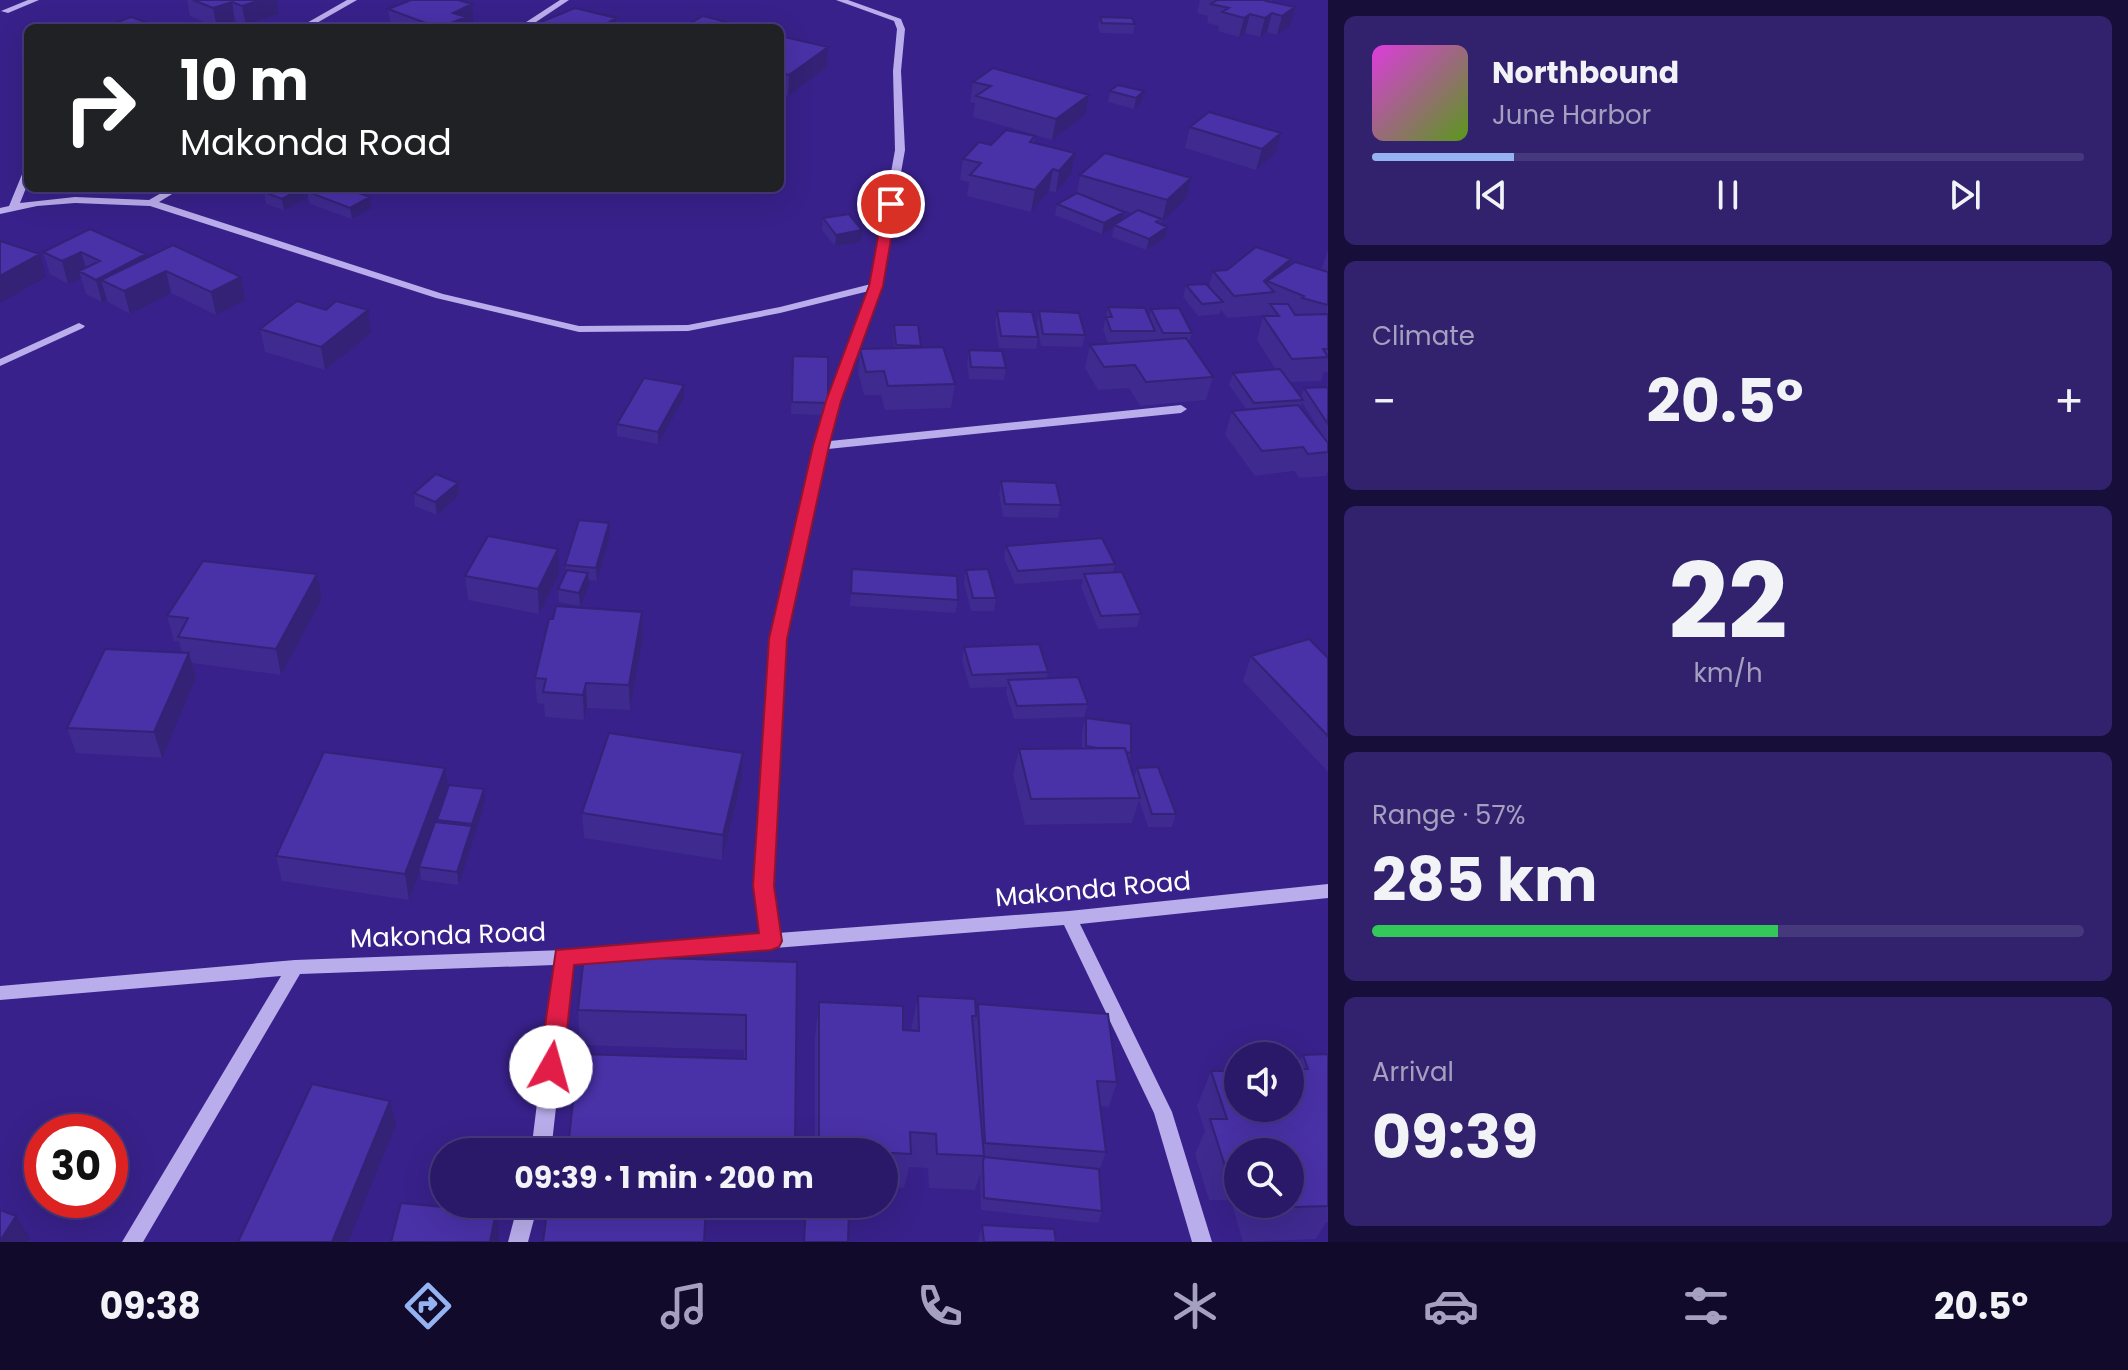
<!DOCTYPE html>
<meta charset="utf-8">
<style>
:root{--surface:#2a1968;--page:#32226e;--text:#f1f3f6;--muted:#a5a0c0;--line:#46387c;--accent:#95b2f1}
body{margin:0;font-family:Poppins,sans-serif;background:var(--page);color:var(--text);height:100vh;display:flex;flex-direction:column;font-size:30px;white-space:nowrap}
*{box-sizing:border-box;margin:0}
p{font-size:26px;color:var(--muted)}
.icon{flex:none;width:44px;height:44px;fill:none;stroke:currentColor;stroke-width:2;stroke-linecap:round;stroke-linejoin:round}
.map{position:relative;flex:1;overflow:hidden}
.side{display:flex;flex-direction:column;gap:16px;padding:16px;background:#170e39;width:800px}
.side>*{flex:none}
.banner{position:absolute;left:24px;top:24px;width:760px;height:168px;border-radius:12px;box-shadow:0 8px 32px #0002,0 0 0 2px var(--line);background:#202124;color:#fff;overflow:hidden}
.controls{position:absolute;left:1224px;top:1042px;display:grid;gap:16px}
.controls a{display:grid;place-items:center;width:80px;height:80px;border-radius:50%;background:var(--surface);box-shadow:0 8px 32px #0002,0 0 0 2px var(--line);font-size:40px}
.speed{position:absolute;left:24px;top:1114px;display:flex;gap:16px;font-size:40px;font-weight:700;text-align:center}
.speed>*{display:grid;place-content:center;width:104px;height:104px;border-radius:50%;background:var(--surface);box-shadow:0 8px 32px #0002,0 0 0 2px var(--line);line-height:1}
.speed .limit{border:12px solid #d22;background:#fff;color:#111}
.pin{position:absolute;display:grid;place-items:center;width:68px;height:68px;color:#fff;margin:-34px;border:4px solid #fff;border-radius:50%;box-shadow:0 2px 8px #0007}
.me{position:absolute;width:88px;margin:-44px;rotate:7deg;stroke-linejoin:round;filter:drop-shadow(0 0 6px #0008)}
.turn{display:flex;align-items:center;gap:28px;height:168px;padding:0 24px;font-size:36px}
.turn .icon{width:104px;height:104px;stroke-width:2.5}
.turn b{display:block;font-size:56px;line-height:68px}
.big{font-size:60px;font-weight:700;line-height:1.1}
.side .card{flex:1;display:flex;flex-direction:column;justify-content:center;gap:12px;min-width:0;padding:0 28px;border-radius:12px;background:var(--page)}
.side .dial{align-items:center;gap:0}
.dial b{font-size:104px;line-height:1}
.song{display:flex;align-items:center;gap:24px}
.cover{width:96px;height:96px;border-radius:12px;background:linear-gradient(135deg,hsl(300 70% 55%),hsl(90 70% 35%))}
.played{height:8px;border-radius:4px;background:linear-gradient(90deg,var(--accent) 20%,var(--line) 20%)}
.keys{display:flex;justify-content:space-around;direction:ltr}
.heat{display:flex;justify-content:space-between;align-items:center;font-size:44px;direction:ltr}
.charge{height:12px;border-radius:6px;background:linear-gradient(90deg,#34c759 57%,var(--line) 0)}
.trip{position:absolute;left:430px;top:1138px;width:468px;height:80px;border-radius:40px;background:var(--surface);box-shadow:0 8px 32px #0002,0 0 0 2px var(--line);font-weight:700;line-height:80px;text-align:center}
.dock{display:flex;height:128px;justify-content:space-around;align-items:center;background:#110a2a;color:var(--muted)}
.dock .icon{width:56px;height:56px}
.dock .current{color:var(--accent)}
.dock b{font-size:36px;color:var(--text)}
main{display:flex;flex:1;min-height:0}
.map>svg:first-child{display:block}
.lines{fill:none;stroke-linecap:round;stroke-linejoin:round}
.minor{fill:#baadeb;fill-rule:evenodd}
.wall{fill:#3f2a90;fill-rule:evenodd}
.shaded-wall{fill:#332275}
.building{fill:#4931a7;stroke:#332275;stroke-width:2}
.route{fill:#e11d48;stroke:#92132f;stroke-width:2}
.labels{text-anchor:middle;stroke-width:8;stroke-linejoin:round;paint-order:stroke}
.near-street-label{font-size:26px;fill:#fff;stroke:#38218a}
</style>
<main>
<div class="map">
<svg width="1328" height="1242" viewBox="0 0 1328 1242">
<rect width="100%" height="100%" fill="#38218a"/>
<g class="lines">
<path class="minor" d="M28,0h11l-31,13 -7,-2z
M347,0h10l-49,28h-10z
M560,0h9l-42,28h-10z
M836,0h12l53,19 4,10 -4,42 4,79 -24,136 -42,115 -9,40 351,-36 6,4 -6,4 -353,36 -43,190 -14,247 7,47 291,-22 259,-27v14l-248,26 92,188 40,130h-20l-38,-129 -90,-188 -492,39 -21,188h-20l23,-187 -254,9 -157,268h-21l159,-266 -281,24v-14l295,-26 269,-10 198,-15 -7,-49 16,-247 56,-238 42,-110 -89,22 -92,18 -109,1 -143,-34 -286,-92 -75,-3 -38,3 -37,8v-6l9,-2 14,-34 5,-3v14l-8,20 55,-6 74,3 21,-12h12l-23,14 284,92 136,32 109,-1 92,-18 91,-23 24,-134 -2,-79 4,-42 -3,-8z
M79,323l6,3 -2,2 -83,38v-7z
M518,1204h20l-10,38h-20z"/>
</g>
<path class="wall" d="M187,0h90l2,14 -33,11 -11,-4 -18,7 -27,-12z
M1200,0h72v2l23,5 -5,19 -13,9 -10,-3 -7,5 -15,-4 -6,4 -21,-6 1,-5 -12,-3 1,-7 -11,-3z
M388,9l86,15 -7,3v1h-76z
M1100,17l35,7 -2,10 -33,-1 -2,-6z
M616,18l1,10h-81v-4z
M780,36l48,11 -1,20 -39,29 -8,-2z
M973,82l112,33 -33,25 -79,-23 2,-14 -5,-1z
M1110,91h34l-2,11 -8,7 -26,-7z
M1190,127l91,6 -6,21 -19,16 -71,-22z
M1035,136l-1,7 37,31 -15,18 -7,-1 -18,21 -64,-16 2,-14 -9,-2 3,-21 28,-14z
M1080,175l106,24 -24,23h-2l5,16 -19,12 -34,-13 2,-10 -12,7 -47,-19 2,-11 20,-11zM1116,209l17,4 -11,7 2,-8z
M273,188l97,9 1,11 -19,11 -42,-15 -2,-7 -24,13 -18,-6 -2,-12z
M823,218l38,24 -26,4 -13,-16z
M90,229l57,29 94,19 4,23 -29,15 -45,-22 -41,21 -22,-12 -1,-2 -5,2 -16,-8 -5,-16 -13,6 -18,-10 -7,-22z
M1328,250v122h-4l-3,9 -31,1 11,15 3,-9 24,-1v54h-2l-24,-39 -2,5 28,36v28l-2,5 -27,2 -5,-7 -39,5 -30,-41 7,-24 15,-1 -18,-25 4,-12 43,-3 -19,-30 6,-24h3l3,-9 -2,8 -40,3 -6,-8 -1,4 -22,2 -15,-19 3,-12 23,2 4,-16 14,-1 64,-11 -3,8 33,3z
M1108,307l41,9 2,-7 41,24 -3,10 24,34 -7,23 -66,6 -11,-18 -31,2 -13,-22 5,-23 29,-2h-11l-5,-14z
M997,311l41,26 -2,12 -37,-1 -4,-25z
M1039,311l46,24 -3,12 -41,-1 -4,-23z
M894,325h24l3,22 34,37 -4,24 -66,2 -4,-15h-17l-6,-23 2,-23 34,-1 -1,-11z
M260,329l111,4 -46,37 -60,-18z
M969,350l37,18 -2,12 -35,-1 -2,-17z
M792,368l36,35 -1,12 -36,-1z
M684,398l-26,46 -41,-8v-12z
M1001,481l60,24 -3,13 -55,-1 -4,-23z
M458,483l1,12 -22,20 -22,-9 -1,-13z
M610,535l-13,46 -9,-1 1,6 -9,20 -21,-4 -1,-13 8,-16 -1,-8z
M1006,546l109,18 -2,9 28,41 -4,13 -39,2 -17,-42 2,-8 -68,5 -11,-26z
M852,569l106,31 -3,13 -105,-7z
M966,570l30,28 -2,13h-23l-7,-28z
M317,574l5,25 -41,76 -89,-12 4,15 -34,80 -86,-5 -9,-25 115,-75 -3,-12h-5l-7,-25z
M559,574l-20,40 -71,-14 -3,-24z
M642,612l1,25 -13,73 -43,-2 -3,12 -39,-3 -1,-13 -7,-1 -2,-25z
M964,647l84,25 -1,6 41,26 -4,13 -70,2 -8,-26 1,-6 -37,1 -8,-28z
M1251,656l77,2v114l-85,-91z
M1086,718l45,35 -2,9 5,16 3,-10 39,46 -4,13h-24l-9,-27 -7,23 -107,2 -12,-51 6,-25 63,-1v-17z
M743,753l-1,25 -20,82 -138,-22 -2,-25z
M448,788l37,14 -26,83 -38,-5 -1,-9 -11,29 -127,-19 -6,-25z
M797,962l-2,190h-225l-1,-13 175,-80v-9l-164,-5 -2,-35z
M918,996l58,16 2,-8 139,78 -8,25 -8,-1 5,46 -7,19 3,40 -4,12 -117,-13 -1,-36 -5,16 -46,-2 -1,-20 -19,-1 -5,21 -20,-1v-35h-69v-115l4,-35 84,28h8z
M1328,1054v168h-2l-10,17 -73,3 -12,-42h-22l-14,-46 10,-23 -8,-25 14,-35 85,-2 7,-14zM1238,1152l52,52h-52z
M982,1225l74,17h-78z"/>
<path class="shaded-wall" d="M261,0h16l2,14 -33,11 -4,-19z
M232,2l3,19 -18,7 -4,-20z
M472,4l2,20 -7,3v1h-27l13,-15z
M1295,7l-5,19 -13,9 5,-19z
M1272,13l-5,19 -7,5 5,-19z
M1250,14l-5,19 -6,4 5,-19z
M616,18v10l-12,-3z
M828,47l-1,20 -39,29 1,-21z
M1144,91l-2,11 -8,7 2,-11z
M1089,95l-4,20 -33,25 4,-21z
M1281,133l-6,21 -19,16 6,-21z
M1075,153l-4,21 -15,18 3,-21z
M1053,169l-4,22 -18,21 4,-22z
M1191,178l-5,21 -24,23 5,-22z
M302,188h14l-8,4v5l-24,13 -2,-11z
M370,197l1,11 -19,11 -2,-11z
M1124,212l-3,11 -7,2v2l-12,7 2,-11z
M1167,227l-2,11 -19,12 3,-11z
M862,230l-1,12 -26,4 1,-11z
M81,252l7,22 -9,-3 2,7 -13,6 -6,-23z
M40,254l6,23 -46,26v-27z
M146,254l6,23 -51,3 6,20 -5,2 -6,-22z
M1291,259l-7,22h-17l-3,12v-12z
M166,271l5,22 -41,21 -6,-23z
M241,277l4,23 -29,15 -5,-23z
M368,310l3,23 -46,37 -4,-23z
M684,385v13l-26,46v-12z
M458,483l1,12 -22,20 -2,-13z
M609,523l1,12 -13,46 -1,-13z
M558,549l1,25 -20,40 -1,-25z
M588,573l1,13 -9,20 -1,-13z
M317,574l5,25 -41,76 -5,-26z
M642,612l1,25 -13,73 -1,-25z
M189,653l7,25 -34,80 -8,-26z
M586,683l1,25 -3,12 -1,-25z
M743,753l-1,25 -20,82 1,-25z
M445,768l4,25 -12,27 1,4 -19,43 1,4 -11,29 -4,-26z
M484,789l1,13 -26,83 -2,-13z
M390,1101l6,24 -48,117h-16z
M496,1212l3,23 -1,7h-8z
M16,1216l14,23 -2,3h-28z"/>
<path class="building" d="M193,0h68l-19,6 -10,-4 -19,6z
M411,0h47l14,4 -19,9 13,4 -27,11 -51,-19z
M1217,0h50l-1,1 29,6 -13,9 -10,-3 -7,5 -15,-4 -6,4 -22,-6 7,-4 -18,-4z
M575,8l41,10 -12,7 13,3h-66l-15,-4z
M703,16l35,9 -5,3h-51z
M131,17l20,7 -9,4h-40z
M1100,17l32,1 3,6 -33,-1z
M780,36l48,11 -39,28 -9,-2z
M993,68l96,27 -33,24 -80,-23 15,-10 -18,-4z
M1118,85l26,6 -8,7 -26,-7z
M1209,112l72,21 -19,16 -72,-22z
M1006,130l29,6 -5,6 45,11 -16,18 -6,-2 -18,21 -65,-15 11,-12 -18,-4 16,-17 12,3z
M1105,153l86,25 -24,22 -87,-25z
M273,188h29l-20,11 -18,-7z
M316,188h28l26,9 -20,11 -42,-16z
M1077,193l47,19 -20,11 -47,-19z
M1138,210l23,9 -5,3 11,5 -18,12 -35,-14z
M849,214l13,16 -26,5 -13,-17z
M90,229l56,25 -50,26 -17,-9 21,-10 -19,-9 -19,9 -19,-9z
M0,241l40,13 -40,22z
M173,245l68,32 -30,15 -45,-21 -42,20 -23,-11z
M1256,247l35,12 -27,22 10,11 -40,4 -21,-25 14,-1z
M1295,262l33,10v33l-26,-7 2,-2 -37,-15z
M1206,284l17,18 -21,2 -16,-19z
M297,301l29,9 10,-9 32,9 -47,37 -61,-18z
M1270,304h18l7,11 33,-1v35h-5l5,8 -36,2 -29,-43h16z
M1108,307l37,1 10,23h-44l-5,-14h6z
M1179,308l13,25h-29l-12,-24z
M997,311l35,1 6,25 -37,-1z
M1039,311l40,2 6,22 -42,-1z
M894,325h24l3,21 -25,-1z
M1186,338l27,39 -67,5 -11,-17 -31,2 -14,-22z
M943,347l12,37 -67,2 -4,-15 -18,1 -6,-23z
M969,350l33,1 4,17 -35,-1z
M793,356l35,1v46l-36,-1z
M1280,369l23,31 -49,3 -21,-30z
M644,378l40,7 -26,47 -41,-8z
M1328,387v37l-24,-36z
M1298,405l30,38v9l-20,2 -5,-7 -41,4 -30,-40z
M436,474l22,9 -23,19 -21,-9z
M1001,481l55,2 5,22 -56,-1z
M579,520l30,3 -13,45 -31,-3z
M488,536l70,13 -20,40 -73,-13z
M1102,538l13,26 -97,7 -12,-25z
M203,561l114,13 -41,75 -98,-12 10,-19 -21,-2z
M852,569l105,7 1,24 -107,-7z
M988,569l8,29h-23l-7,-28z
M567,570l21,3 -9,20 -21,-4z
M1122,572l19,42 -40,2 -17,-42z
M556,606l86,6 -13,73 -43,-2 -3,12 -40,-3 3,-13 -11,-1 14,-59h4z
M1309,639l19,19v78l-77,-80z
M1039,644l9,28 -76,3 -8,-28z
M105,649l84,4 -35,79 -87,-4z
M1078,677l10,27 -71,2 -9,-26z
M1086,718l45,6v29l-5,-1 -1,-4h-28l-11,-2z
M609,733l134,20 -20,82 -141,-22z
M1125,748l15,50 -109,1 -12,-50z
M324,752l121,16 -40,106 -129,-18z
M1158,767l18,47h-24l-15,-46z
M449,785l35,4 -12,35 -35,-4z
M435,822l37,4 -15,46 -38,-5z
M584,956l213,6 -2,183 -226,-6 9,-85 168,5v-44l-168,-5z
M918,996l57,3 1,17h-4l12,140 -47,-2 -1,-20 -26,-2 1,22 -92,-5v-147l84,4v24l16,1z
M978,1004l130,10 9,68 -20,-1 9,71 -121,-9z
M1328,1054v152l-68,2 -1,-4h31v-52h-52v14h-13l-15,-47h17l-16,-48h27v37h52v-39h18l-5,-14z
M312,1084l78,17 -58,141h-94z
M984,1157l115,12 3,42 -118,-13 -1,-36z
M401,1203l95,9 -6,30h-99z
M548,1204h158l-2,38h-161z
M806,1204l43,5 -1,33h-44z
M0,1210l16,6 -16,25z
M982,1225l72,4 2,13h-72z"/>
<path class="route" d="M891,200l6,4 -14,82 -42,115 -12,45 -42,193 -13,247 8,55 -3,6 -8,3 -197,15 -11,102 -4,7 -8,4 -8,-4 -4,-7 17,-117 203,-17 -6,-47 16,-247 44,-193 13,-45 43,-115 15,-82z"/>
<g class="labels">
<g class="near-street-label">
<text transform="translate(1093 889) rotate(-5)" y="9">Makonda Road</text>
<text transform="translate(448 935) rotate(-2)" y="9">Makonda Road</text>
</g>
</g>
</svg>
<div class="controls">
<a><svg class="icon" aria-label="sound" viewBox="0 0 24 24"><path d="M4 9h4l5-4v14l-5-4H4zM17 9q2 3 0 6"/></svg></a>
<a><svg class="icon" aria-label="search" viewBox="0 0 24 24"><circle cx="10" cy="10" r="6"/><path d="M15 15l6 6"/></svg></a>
</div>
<div class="speed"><div class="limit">30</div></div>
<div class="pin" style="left:891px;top:204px;background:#d93025"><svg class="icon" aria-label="arrive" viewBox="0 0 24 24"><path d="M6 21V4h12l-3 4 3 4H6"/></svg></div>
<svg class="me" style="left:551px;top:1067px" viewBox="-20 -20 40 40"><circle r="19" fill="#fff"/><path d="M0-13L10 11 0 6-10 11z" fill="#e11d48"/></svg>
<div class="trip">09:39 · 1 min · 200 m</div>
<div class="banner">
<div class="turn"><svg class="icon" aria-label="right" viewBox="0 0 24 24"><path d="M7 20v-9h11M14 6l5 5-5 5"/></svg><div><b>10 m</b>Makonda Road</div></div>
</div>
</div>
<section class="side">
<div class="card">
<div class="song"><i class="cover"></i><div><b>Northbound</b><p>June Harbor</p></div></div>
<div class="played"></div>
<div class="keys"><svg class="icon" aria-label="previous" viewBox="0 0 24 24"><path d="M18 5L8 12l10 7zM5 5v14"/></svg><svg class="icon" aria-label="pause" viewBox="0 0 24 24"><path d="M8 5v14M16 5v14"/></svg><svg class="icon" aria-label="next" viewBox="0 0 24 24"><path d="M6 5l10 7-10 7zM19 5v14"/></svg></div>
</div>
<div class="card"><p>Climate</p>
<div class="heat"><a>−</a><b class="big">20.5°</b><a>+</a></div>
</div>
<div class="card dial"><b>22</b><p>km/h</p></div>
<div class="card"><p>Range · 57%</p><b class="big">285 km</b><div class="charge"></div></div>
<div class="card"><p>Arrival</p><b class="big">09:39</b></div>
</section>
</main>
<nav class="dock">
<b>09:38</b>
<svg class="icon current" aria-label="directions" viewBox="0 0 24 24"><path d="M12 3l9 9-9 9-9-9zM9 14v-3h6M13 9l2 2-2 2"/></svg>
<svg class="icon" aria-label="music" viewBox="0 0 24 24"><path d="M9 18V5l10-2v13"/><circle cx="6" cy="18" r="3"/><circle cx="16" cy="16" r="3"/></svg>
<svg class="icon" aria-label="phone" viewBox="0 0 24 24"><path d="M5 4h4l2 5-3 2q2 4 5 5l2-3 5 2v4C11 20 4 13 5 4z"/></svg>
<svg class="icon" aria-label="climate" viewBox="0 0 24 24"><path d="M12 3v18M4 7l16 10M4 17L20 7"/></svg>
<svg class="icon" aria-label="car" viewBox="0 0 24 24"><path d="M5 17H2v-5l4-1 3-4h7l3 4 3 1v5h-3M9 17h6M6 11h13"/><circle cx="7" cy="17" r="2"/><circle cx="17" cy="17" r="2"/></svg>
<svg class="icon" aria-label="filters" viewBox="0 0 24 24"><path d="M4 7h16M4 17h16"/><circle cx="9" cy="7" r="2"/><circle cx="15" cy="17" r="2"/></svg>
<b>20.5°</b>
</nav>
